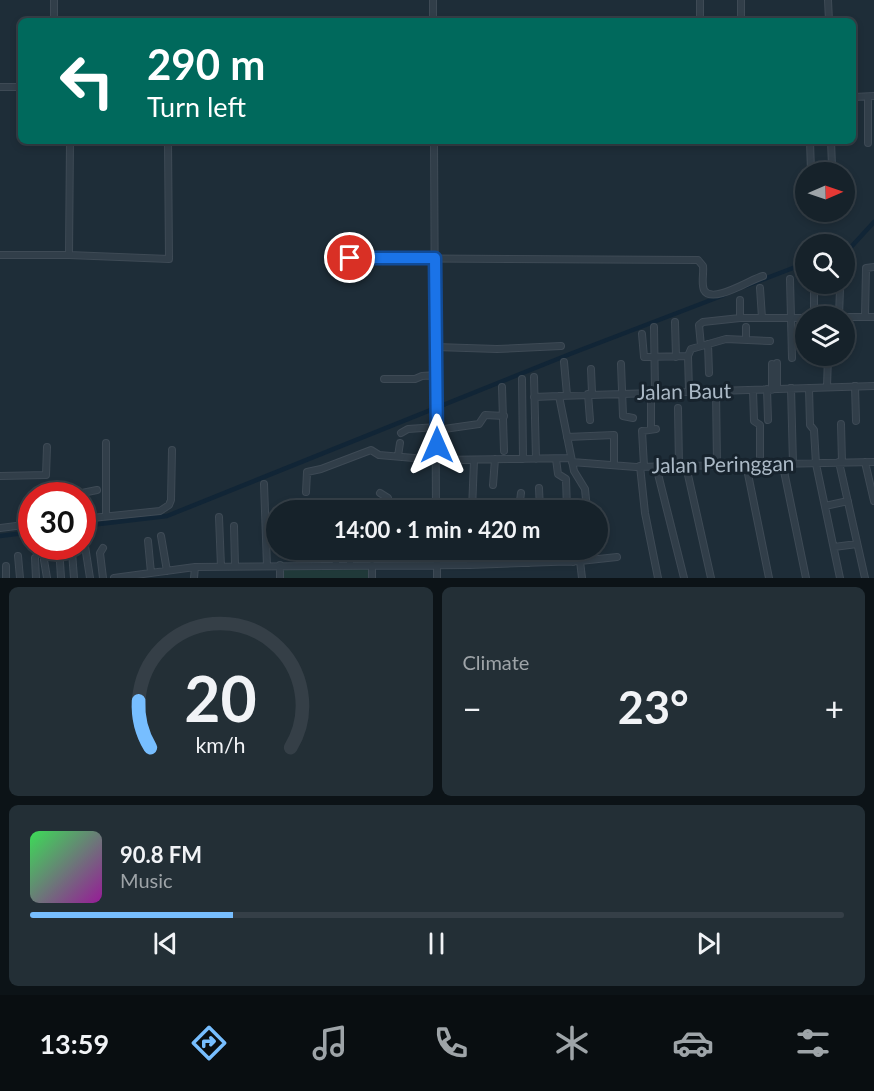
<!DOCTYPE html>
<meta charset="utf-8">
<style>
:root{--surface:#16222a;--page:#232f36;--text:#f1f3f6;--muted:#9ea4a8;--line:#353f47;--accent:#77beff}
body{margin:0;font-family:Lato,sans-serif;background:var(--page);color:var(--text);height:100vh;display:flex;flex-direction:column;font-size:22px;white-space:nowrap}
*{box-sizing:border-box;margin:0}
p{font-size:20px;color:var(--muted)}
.icon{flex:none;width:33px;height:33px;fill:none;stroke:currentColor;stroke-width:2;stroke-linecap:round;stroke-linejoin:round}
.map{position:relative;height:578px;overflow:hidden}
.panel{display:flex;flex-direction:column;gap:9px;padding:9px;background:#0c1317;flex:1}
.panel>*{flex:none}
.banner{position:absolute;left:18px;top:18px;width:838px;height:126px;border-radius:9px;box-shadow:0 3px 9px #0003,0 0 0 2px var(--line);background:#00695c;color:#fff;overflow:hidden}
.needle{width:39px;rotate:88deg}
.fabs{position:absolute;left:795px;top:162px;display:grid;gap:12px}
.fabs a{display:grid;place-items:center;width:60px;height:60px;border-radius:50%;background:var(--surface);box-shadow:0 3px 9px #0003,0 0 0 2px var(--line);font-size:30px}
.speed{position:absolute;left:18px;top:482px;display:flex;gap:12px;font-size:30px;font-weight:700;text-align:center}
.speed>*{display:grid;place-content:center;width:78px;height:78px;border-radius:50%;background:var(--surface);box-shadow:0 3px 9px #0003,0 0 0 2px var(--line);line-height:1}
.speed .limit{border:9px solid #d22;background:#fff;color:#111}
.pin{position:absolute;display:grid;place-items:center;width:51px;height:51px;color:#fff;margin:-26px;border:3px solid #fff;border-radius:50%;box-shadow:0 2px 6px #0007}
.me{position:absolute;width:66px;margin:-33px;rotate:0deg;stroke-linejoin:round;filter:drop-shadow(0 0 4px #0008)}
.turn{display:flex;align-items:center;gap:21px;height:126px;padding:0 30px;font-size:27px}
.turn .icon{width:78px;height:78px;stroke-width:2.5}
.turn b{display:block;font-size:42px;line-height:51px}
.big{font-size:45px;font-weight:700;line-height:1.1}
.panel .card{flex:1;display:flex;flex-direction:column;justify-content:center;gap:9px;min-width:0;padding:0 21px;border-radius:9px;background:var(--page)}
.panel .dial{align-items:center;gap:0}
.dial svg{height:156px;overflow:visible;fill:none;stroke:var(--line);stroke-width:7;stroke-linecap:round;text-anchor:middle}
.dial text{fill:var(--text);stroke:none}
.song{display:flex;align-items:center;gap:18px}
.cover{width:72px;height:72px;border-radius:9px;background:linear-gradient(135deg,hsl(130 70% 55%),hsl(300 70% 35%))}
.played{height:6px;border-radius:3px;background:linear-gradient(90deg,var(--accent) 25%,var(--line) 25%)}
.keys{display:flex;justify-content:space-around;direction:ltr}
.heat{display:flex;justify-content:space-between;align-items:center;font-size:33px;direction:ltr}
.panel .tiles{flex:1;display:grid;gap:9px;grid-template-columns:1fr 1fr}
.card:last-child{grid-column:span 2}
.trip{position:absolute;left:266px;top:500px;width:342px;height:60px;border-radius:30px;background:var(--surface);box-shadow:0 3px 9px #0003,0 0 0 2px var(--line);font-weight:700;line-height:60px;text-align:center}
.tabs{display:flex;height:96px;justify-content:space-around;align-items:center;background:#090e11;color:var(--muted)}
.tabs .icon{width:42px;height:42px}
.tabs .selected{color:var(--accent)}
.tabs b{font-size:27px;color:var(--text)}
.map>svg:first-child{display:block}
.green{fill:#203939}
.lines{fill:none;stroke-linecap:round;stroke-linejoin:round}
.canal{stroke:#112536;stroke-width:4.5}
.minor-casing{stroke:#3e4a55;stroke-width:8}
.minor{stroke:#313e49;stroke-width:6}
.route-casing{stroke:#114b97;stroke-width:15}
.route{stroke:#1a73e8;stroke-width:10}
.labels{text-anchor:middle;stroke-width:6;stroke-linejoin:round;paint-order:stroke}
.street-label{font-size:21px;fill:#abb9c6;stroke:#17232d}
</style>
<div class="map">
<svg width="874" height="578" viewBox="0 0 874 578">
<rect width="100%" height="100%" fill="#1e2d38"/>
<path class="green" d="M281,567h88v11h-88z"/>
<g class="lines">
<path class="canal" d="M844,248l8,-2 22,-24
M746,286l60,-23
M82,526l85,-10 403,-162 154,-59
M0,536l32,-4"/>
<defs>
<path id="minor" d="M54,0v21
M433,0v21
M741,0v21
M828,0l1,21
M700,21v-21
M0,87h21
M854,97l20,-1
M70,141l62,1
M434,141l2,369
M810,141l1,31
M831,141l1,25
M868,143v-46
M0,255h69l100,4 -1,-118
M69,255l1,-114
M350,258l348,2 5,6c1,7 -2,17 1,24 8,15 47,-11 59,-14
M790,279l2,79
M814,284v32
M760,288l2,30
M839,316l1,-27
M844,317h30
M865,317l1,-49 8,-1
M740,318v-18
M675,322l1,35
M654,327l1,65
M746,327v13
M642,334l2,23 44,-1
M708,344l1,29
M701,346l-2,-21 4,-3 37,-4h66
M436,347l61,2 64,-3
M564,362l3,33
M621,364l2,52 10,2
M772,364v26
M591,369l1,24
M534,377l2,82
M384,379h31l7,-3 14,-1
M522,379l1,80
M855,386l1,35
M502,387l2,64
M827,387l1,-31
M791,388l2,76
M809,388l1,37 4,5 2,34 24,114
M767,389l1,31
M777,389v-26
M753,390l1,31 6,4v39
M689,391l-1,-35 3,-7 35,-10 44,2
M716,391l1,74
M651,392v37
M588,394l2,26
M534,397l25,-1
M678,408l1,58
M841,424l1,38
M437,430l42,-6 6,-9 19,1
M401,433l7,-4 29,-2
M567,437l47,-2v29
M398,456l2,-13
M572,462l64,5 238,-5
M839,462l26,116
M865,462l9,39
M640,466l5,47 13,65
M644,466l-2,-35 14,-2
M656,466l28,112
M686,466l25,112
M747,469l22,109
M784,471l22,107
M0,476l46,-1 1,-28
M264,484l3,82
M493,485l2,-26
M539,488l1,22
M306,492l1,-20 14,-3 50,-19 8,5 58,5 134,-2
M380,493l8,5 3,9 5,3
M72,495l25,-5
M825,506l23,-5
M436,509h131l-1,-30 -8,-5 -2,-15
M519,509l2,-16
M472,510l2,-50
M587,510l-2,-21 -11,-18 -15,-75 315,-10
M106,516v-73
M219,517l2,50
M82,519l78,-8 9,-6 2,-5 1,-50
M234,526l1,40
M0,528l32,-4
M83,533l7,45
M161,536l6,35
M148,541l3,32
M597,543v3
M59,546l2,32
M66,546l1,5 5,1 2,26
M834,547l23,-3
M335,549l1,16
M350,549v16
M437,549v29
M529,549v14
M551,549v13
M573,549v13
M18,556l2,22
M35,558l1,20
M44,560l3,18
M580,561l37,-4
M280,565v13
M372,565v13
M470,565v-16
M6,566v12
M103,578l-3,-25 3,-5
M114,578l81,-11 275,-2 110,-4 2,17
M194,578l1,-11"/>
</defs>
<use href="#minor" class="minor-casing"/>
<use href="#minor" class="minor"/>
</g>
<g class="lines">
<defs>
<path id="route" d="M350,258h85l2,187"/>
</defs>
<use href="#route" class="route-casing"/>
<use href="#route" class="route"/>
</g>
<g class="labels">
<g class="street-label">
<text transform="translate(684 392) rotate(-1)" y="7">Jalan Baut</text>
<text transform="translate(723 465) rotate(-1)" y="7">Jalan Peringgan</text>
</g>
</g>
</svg>
<div class="fabs">
<a><svg class="needle" viewBox="-14 -14 28 28"><path d="M0-13l5 13h-10z" fill="#e53935"/><path d="M0 13l5-13h-10z" fill="#9ea4a8"/></svg></a>
<a><svg class="icon" aria-label="search" viewBox="0 0 24 24"><circle cx="10" cy="10" r="6"/><path d="M15 15l6 6"/></svg></a>
<a><svg class="icon" aria-label="layers" viewBox="0 0 24 24"><path d="M12 4l9 5-9 5-9-5zM3 14l9 5 9-5"/></svg></a>
</div>
<div class="speed"><div class="limit">30</div></div>
<div class="pin" style="left:350px;top:258px;background:#d93025"><svg class="icon" aria-label="arrive" viewBox="0 0 24 24"><path d="M6 21V4h12l-3 4 3 4H6"/></svg></div>
<svg class="me" style="left:437px;top:445px" viewBox="-20 -20 40 40"><path d="M0-17L14 15 0 8-14 15z" fill="#1a73e8" stroke="#fff" stroke-width="4"/></svg>
<div class="trip">14:00 · 1 min · 420 m</div>
<div class="banner">
<div class="turn"><svg class="icon" aria-label="left" viewBox="0 0 24 24"><path d="M17 20v-9H6M10 6l-5 5 5 5"/></svg><div><b>290 m</b>Turn left</div></div>
</div>
</div>
<section class="panel">
<div class="tiles">
<div class="card dial"><svg viewBox="0 0 100 80">
<path d="M14 69A42 42 0 1 1 86 69"/>
<path d="M14 69A42 42 0 0 1 8 45" stroke="#77beff"/>
<text x="50" y="56" font-size="32" font-weight="700">20</text>
<text x="50" y="72" font-size="11">km/h</text>
</svg></div>
<div class="card"><p>Climate</p>
<div class="heat"><a>−</a><b class="big">23°</b><a>+</a></div>
</div>
<div class="card">
<div class="song"><i class="cover"></i><div><b>90.8 FM</b><p>Music</p></div></div>
<div class="played"></div>
<div class="keys"><svg class="icon" aria-label="previous" viewBox="0 0 24 24"><path d="M18 5L8 12l10 7zM5 5v14"/></svg><svg class="icon" aria-label="pause" viewBox="0 0 24 24"><path d="M8 5v14M16 5v14"/></svg><svg class="icon" aria-label="next" viewBox="0 0 24 24"><path d="M6 5l10 7-10 7zM19 5v14"/></svg></div>
</div>
</div>
</section>
<nav class="tabs">
<b>13:59</b>
<svg class="icon selected" aria-label="directions" viewBox="0 0 24 24"><path d="M12 3l9 9-9 9-9-9zM9 14v-3h6M13 9l2 2-2 2"/></svg>
<svg class="icon" aria-label="music" viewBox="0 0 24 24"><path d="M9 18V5l10-2v13"/><circle cx="6" cy="18" r="3"/><circle cx="16" cy="16" r="3"/></svg>
<svg class="icon" aria-label="phone" viewBox="0 0 24 24"><path d="M5 4h4l2 5-3 2q2 4 5 5l2-3 5 2v4C11 20 4 13 5 4z"/></svg>
<svg class="icon" aria-label="climate" viewBox="0 0 24 24"><path d="M12 3v18M4 7l16 10M4 17L20 7"/></svg>
<svg class="icon" aria-label="car" viewBox="0 0 24 24"><path d="M5 17H2v-5l4-1 3-4h7l3 4 3 1v5h-3M9 17h6M6 11h13"/><circle cx="7" cy="17" r="2"/><circle cx="17" cy="17" r="2"/></svg>
<svg class="icon" aria-label="filters" viewBox="0 0 24 24"><path d="M4 7h16M4 17h16"/><circle cx="9" cy="7" r="2"/><circle cx="15" cy="17" r="2"/></svg>
</nav>
